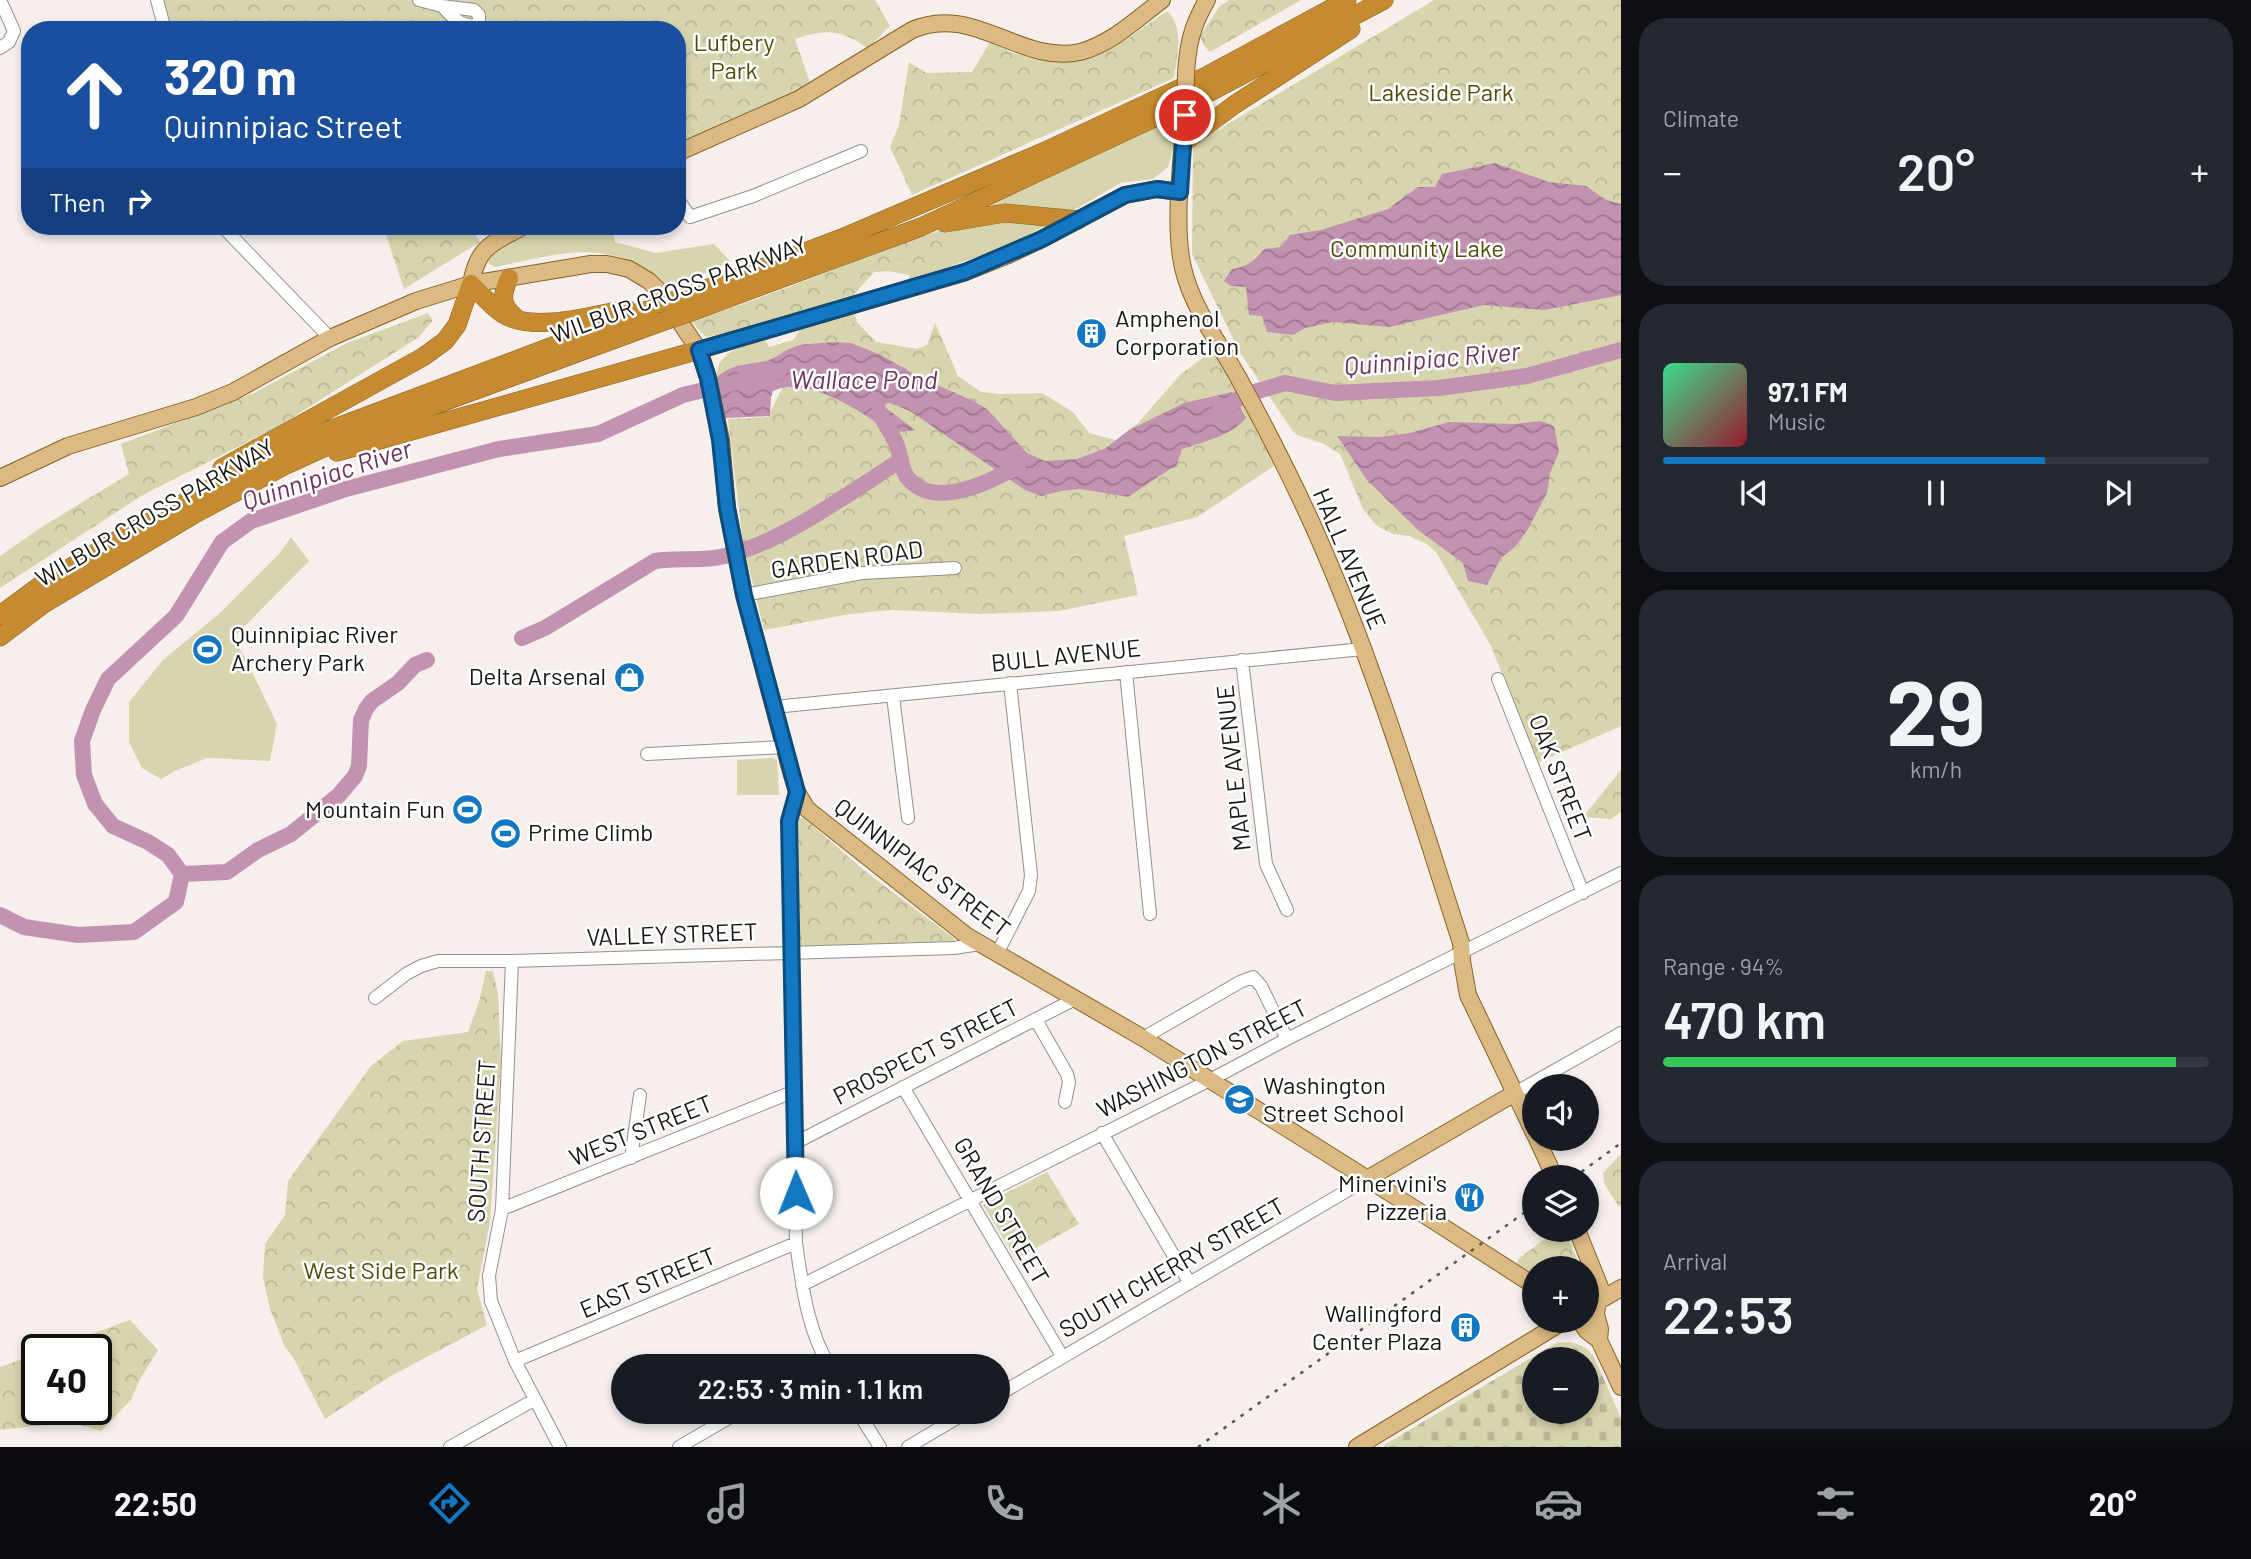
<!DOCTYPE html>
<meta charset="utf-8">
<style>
:root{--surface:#171b24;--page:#242831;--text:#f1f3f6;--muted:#9ea1a6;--line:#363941;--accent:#1377c2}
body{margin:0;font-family:Barlow,sans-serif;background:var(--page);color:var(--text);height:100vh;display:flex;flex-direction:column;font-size:26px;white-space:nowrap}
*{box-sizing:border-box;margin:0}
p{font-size:23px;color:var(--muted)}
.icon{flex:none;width:38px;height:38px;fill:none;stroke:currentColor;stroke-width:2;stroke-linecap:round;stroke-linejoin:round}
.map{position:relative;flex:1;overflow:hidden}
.details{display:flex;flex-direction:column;gap:18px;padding:18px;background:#0d0f14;width:630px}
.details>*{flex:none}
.hud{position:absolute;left:21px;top:21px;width:665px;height:214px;border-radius:28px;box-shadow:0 4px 10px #0003;background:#1a4fa0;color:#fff;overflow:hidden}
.controls{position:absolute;left:1522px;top:1074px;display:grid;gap:14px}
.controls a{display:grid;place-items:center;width:77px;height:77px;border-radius:50%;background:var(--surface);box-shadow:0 4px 10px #0003;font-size:35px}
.speed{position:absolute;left:21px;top:1334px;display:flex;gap:14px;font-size:35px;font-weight:700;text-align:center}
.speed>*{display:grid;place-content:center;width:91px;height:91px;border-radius:50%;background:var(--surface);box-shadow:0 4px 10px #0003;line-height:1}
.speed .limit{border:4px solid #111;border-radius:10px;background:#fff;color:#111}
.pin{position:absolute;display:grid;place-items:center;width:60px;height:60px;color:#fff;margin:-30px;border:4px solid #fff;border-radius:50%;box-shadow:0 2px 7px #0007}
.me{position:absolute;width:77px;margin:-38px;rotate:359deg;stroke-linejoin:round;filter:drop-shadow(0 0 5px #0008)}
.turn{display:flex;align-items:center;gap:24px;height:147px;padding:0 28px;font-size:32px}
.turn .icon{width:91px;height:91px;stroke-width:2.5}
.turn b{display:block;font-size:49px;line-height:60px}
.then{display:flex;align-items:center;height:66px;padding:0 28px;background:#0003;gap:14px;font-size:26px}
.big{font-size:52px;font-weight:600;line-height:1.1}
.details .tile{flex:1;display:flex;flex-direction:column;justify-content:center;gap:10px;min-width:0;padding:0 24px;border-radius:28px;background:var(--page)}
.details .dial{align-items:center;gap:0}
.dial b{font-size:91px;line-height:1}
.song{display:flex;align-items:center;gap:21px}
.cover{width:84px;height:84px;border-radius:10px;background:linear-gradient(135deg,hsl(150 70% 55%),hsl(350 70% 35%))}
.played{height:7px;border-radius:4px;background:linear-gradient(90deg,var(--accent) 70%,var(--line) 70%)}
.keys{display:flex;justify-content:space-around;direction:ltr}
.heat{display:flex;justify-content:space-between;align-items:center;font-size:38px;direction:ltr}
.charge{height:10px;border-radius:5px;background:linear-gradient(90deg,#34c759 94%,var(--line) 0)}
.trip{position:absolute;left:611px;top:1354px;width:399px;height:70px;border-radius:35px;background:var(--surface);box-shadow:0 4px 10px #0003;font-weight:600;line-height:70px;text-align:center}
.tabs{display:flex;height:112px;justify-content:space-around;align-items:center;background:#090b0e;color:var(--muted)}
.tabs .icon{width:49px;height:49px}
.tabs .on{color:var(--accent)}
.tabs b{font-size:32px;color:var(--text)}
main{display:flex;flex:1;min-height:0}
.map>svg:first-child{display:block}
.grass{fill:#d7d5ad}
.forest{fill:url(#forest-crowns)}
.cemetery{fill:url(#cemetery-stones);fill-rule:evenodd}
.water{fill:url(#water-waves)}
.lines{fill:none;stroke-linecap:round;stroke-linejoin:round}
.river{stroke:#c392b1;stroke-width:16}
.minor-casing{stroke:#958f8d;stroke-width:14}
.major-casing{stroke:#896226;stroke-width:18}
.highway-casing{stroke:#896226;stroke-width:19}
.minor{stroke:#fff;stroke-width:12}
.major{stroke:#ddb983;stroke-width:16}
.highway{stroke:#c68b30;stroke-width:18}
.rail{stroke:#595654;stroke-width:2.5;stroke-dasharray:3.5 7;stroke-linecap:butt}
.major-bridge-casing{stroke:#896226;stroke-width:18;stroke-linecap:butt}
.highway-bridge-casing{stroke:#896226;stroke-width:19;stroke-linecap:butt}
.major-bridge{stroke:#ddb983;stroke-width:16}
.highway-bridge{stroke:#c68b30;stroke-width:18}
.route-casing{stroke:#0c4d7e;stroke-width:18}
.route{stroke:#1377c2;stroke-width:12}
.labels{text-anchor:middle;stroke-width:5;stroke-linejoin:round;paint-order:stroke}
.park-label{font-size:24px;fill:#514b08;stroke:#fff}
.street-label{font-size:24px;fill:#171514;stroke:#fff}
.poi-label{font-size:24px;fill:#171514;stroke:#fff;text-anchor:start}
.water-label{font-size:26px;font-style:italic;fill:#6f325c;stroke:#fff}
</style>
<main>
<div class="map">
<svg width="1621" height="1447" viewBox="0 0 1621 1447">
<defs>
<pattern id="forest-crowns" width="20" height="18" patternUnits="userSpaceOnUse" patternTransform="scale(1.75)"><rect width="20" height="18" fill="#d7d5ad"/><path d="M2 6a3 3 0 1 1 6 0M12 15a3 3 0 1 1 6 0" fill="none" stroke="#b8b694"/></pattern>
<pattern id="cemetery-stones" width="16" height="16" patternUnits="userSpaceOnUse" patternTransform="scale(1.75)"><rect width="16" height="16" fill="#d7d5ad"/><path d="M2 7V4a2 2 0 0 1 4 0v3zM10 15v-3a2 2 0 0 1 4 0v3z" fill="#b8b694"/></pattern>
<pattern id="water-waves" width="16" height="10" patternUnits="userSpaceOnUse" patternTransform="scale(1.75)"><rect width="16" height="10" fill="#c392b1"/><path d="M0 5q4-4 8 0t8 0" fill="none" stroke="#9d768f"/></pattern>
</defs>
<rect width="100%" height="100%" fill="#f6efec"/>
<path class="grass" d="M1176,117v21l-8,29 -15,12 -33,4 -47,28 -93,-1 2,-3z
M987,220l60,5 -40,21 -98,35v-6l-21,-4 6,-7 17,-1 66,-31 -17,-8z
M541,226h72l2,16 41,11 58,-9 16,17 -22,11 -43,15c-9,-7 -17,-15 -26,-20 -43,-28 -98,-9 -144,0l-7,-4 6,-13z
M854,311l3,11 -46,9 -8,15 -11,1 -18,12 -25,6 -5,-1 -27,13c-2,-25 28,-31 47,-39l5,9 24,-7 6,-8 -1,-4z
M291,537l18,24 -76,77 14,23 30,63 -7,37 -63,-3 -32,13 -14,8 -19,-11 -13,-26v-40l34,-42 57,-47 59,-59z
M772,758l5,2 2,35h-42v-35z"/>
<path class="forest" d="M162,0h713l15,26 -22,22c-6,-2 -9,-7 -15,-9 -21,-11 -37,-7 -58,0l15,44 -19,12 -114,53v-118h-508z
M1229,0h72l-91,52 -7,-8 -3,-8 19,-29z
M1434,0h187v726l-84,37 -46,-117 -55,-94 -9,-8 -18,-8 -16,-2 -16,-8 -14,-17 -23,-55 -16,-10 -27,-9 -5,-5 -53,-79 -47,-97 1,-109z
M1167,11c18,17 10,45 7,67l-262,117 -22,-48 9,-22 10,-63 17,11 46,-1 18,-30 23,11 42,8 28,-1 41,-19z
M960,224l18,8c-21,16 -41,30 -65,38l-2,-7 -17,1 -6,7 -14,1 -22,25 -82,27 -64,13 -16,-16c91,-27 178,-68 270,-97z
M383,226h87l10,16 -76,47z
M428,313l5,7 -14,17 -138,88 -140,71 -141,92v-32l40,-28 89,-54 -8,-30 133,-51 93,-50z
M857,322l19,20 41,7 10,-4 8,-22 23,53 23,16 20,2 41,-1 31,19 16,21 27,7 22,-17 43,-49 35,-26 55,101 3,17 -77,51 -73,19 14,59 -80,16 -77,3 -89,-4 -42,4 -86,16 -21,-87 -15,-124 40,-2 42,-86z
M1621,770v42l-10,7 -28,-2z
M799,818h5l62,54 89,67 -2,4 -143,5 -10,-2 -3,-7 -2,-120z
M486,971h7l5,23 3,69 -11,159 -13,67 10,36 -98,52 -64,42 -31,-60 -9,-12 -15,-38 -7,-32 2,-33 20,-29 3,-34 83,-115 32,-25 65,-9 11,-30z
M1621,1154v51l-2,2 -15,-24 -1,-10z
M1047,1172l32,52 -63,35 -33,-54z
M1557,1230l9,2 15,37h-46v9l-18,-12 1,-7z
M130,1320l28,30 -19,31 -8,19 -30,31 -31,-9 -70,8v-63l37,-13v55h59v-60h-47z"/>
<path class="cemetery" d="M1570,1342c12,3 19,6 25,17l26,59v29h-236l-1,-2 172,-102zM1535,1360h52v52h-52z"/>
<path class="water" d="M1495,163l54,19 37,4 20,14 15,4v91l-77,15 -60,-5 -95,22 -56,-5 -28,6 -12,7 -26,-3 -5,-16 -13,-1 -3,-28 -15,-1 -7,-5 8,-12c15,-2 24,-9 32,-20l17,-2 9,-12 31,-5 35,-11 32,-10 30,-22h17l7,-13z
M831,342l20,1 30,12 38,22 52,23 16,9 40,44 18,8 32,-2 29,-11 23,-18 55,-27 48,-11 14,26c-16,18 -42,24 -64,31l-6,18 -6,2 -42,28 -48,-8 -19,2 -20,5 -16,-6 -115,-79 -20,-8 -5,1 1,4 29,22c-8,2 -19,2 -27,-1 -9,-3 -15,-9 -23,-14 -24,-15 -64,-38 -92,-24l-2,6 -1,19 -45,2 -8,-41c20,-16 29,-11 52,-17 9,-3 14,-9 24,-13 11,-4 27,-3 38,-5z
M1541,421l13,5 5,26 -9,21 -3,20 -19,36 -13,18 -14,11 -14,27 -19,-4 -5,-18 -45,-33 -51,-50 -30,-44 43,1 30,-4 39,-11 65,2z"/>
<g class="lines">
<path class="river" d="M879,412c5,12 14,22 18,34 4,10 4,22 10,31 26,34 83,5 111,-11
M1219,412l25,-17 41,-12 50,10 104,-5 88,-12 94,-26
M522,638l23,-10 110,-67c23,-4 48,1 70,-5 58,-14 124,-63 176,-96
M182,874l45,-2 31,-22 33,-16 48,-39 16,-19 4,-10 2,-46 5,-11 6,-8 26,-18 17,-18 12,-5
M0,915l24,12 54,8 56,-3 42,-30 6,-28 -14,-19 -20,-13 -35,-16 -18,-22 -11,-29 -2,-34 11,-31 15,-31 68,-63 46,-74 29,-21 95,-32 153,-40 99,-15 85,-39 95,-23"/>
<defs>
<path id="minor" d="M157,0l8,30
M419,0l23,6 32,4 5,5v6l-4,5c-15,0 -24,-10 -33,-20
M0,48l9,-6 5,-11 -14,-31
M677,198l13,19 63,-21 108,-45
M222,226l108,112
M744,595l118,-22 93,-5
M1242,660l24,204 21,46
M1126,672l24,242
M1498,679l85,214
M893,696l15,122
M774,707l589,-58
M647,754l137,-7
M797,792l-8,29 7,422c6,41 11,87 34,124
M997,954l32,-63 2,-16 -21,-192
M512,961l-10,248 -13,67 2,25 24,60 45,86
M375,998l31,-24 15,-8 17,-5h74l442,-13 26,-4
M1036,1020l31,54 2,8 -4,20
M1143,1038l97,-56 13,-5 8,9 26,53
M903,1087l159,269
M1515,1093l106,-60
M1102,1133l87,149
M795,1143l282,-145
M631,1158l9,-63
M502,1209l293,-118
M802,1285l408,-205 77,-41 334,-166
M515,1361l281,-118
M998,1395l369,-216
M858,1412l22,35
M450,1447l84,-47
M679,1447l60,-35
M908,1447l59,-35"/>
<path id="major" d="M1186,73c2,-30 6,-47 21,-73
M1185,115c-3,45 -12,110 -2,153 9,39 36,75 55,109 27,49 53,100 76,151 60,134 102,275 147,415l1,18 6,34 67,140
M677,153l122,-54 113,-69c61,-27 109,35 168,22 31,-8 57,-33 82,-52
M471,284c7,-39 21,-40 53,-58
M699,350l267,-78 40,-16 36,-17 83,-44 32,-6 23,3
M0,478l68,-32 128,-39 37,-15 97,-54 86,-37 55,-17 120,-20h16l22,5 20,12 9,9 41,60 9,28 13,62 6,68 17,87 47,177 6,20 10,17 160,127 176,102 266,167 126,81
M1537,1139l18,39
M1367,1179l148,-86
M1577,1230l23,57 -4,27 4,15 -1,11
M1592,1305l29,-17
M1580,1321l7,10 12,9 22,47
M1357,1447l207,-126"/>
<path id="highway" d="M1183,143l51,-38 117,-76
M945,223l60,-10 73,7
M509,278c-7,16 -9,26 5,38
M677,300l165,-62 201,-86 163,-76 141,-76
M688,313l233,-86 289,-135 174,-92
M337,452l362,-102
M222,468l201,-111 22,-16 12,-16 14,-41c10,10 20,22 32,30 30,19 91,1 124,-5
M0,615l41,-30 78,-46 126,-70 82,-38 329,-124
M0,637l45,-34 148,-88 93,-50 59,-27 322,-118"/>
</defs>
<use href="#minor" class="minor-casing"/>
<use href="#major" class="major-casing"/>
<use href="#highway" class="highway-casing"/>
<use href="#minor" class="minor"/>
<use href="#major" class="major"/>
<use href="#highway" class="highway"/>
<path class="rail" d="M1573,1178l48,-35
M1198,1447l337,-242"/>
<defs>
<path id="major-bridge" d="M1185,115l1,-42"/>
<path id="highway-bridge" d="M655,304l22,-4
M667,320l21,-7"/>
</defs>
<use href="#major-bridge" class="major-bridge-casing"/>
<use href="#highway-bridge" class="highway-bridge-casing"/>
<use href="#major-bridge" class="major-bridge"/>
<use href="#highway-bridge" class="highway-bridge"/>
</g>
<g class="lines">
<defs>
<path id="route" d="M796,1193l-7,-372 8,-29 -53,-197 -17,-87 -7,-68 -12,-62 -9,-28 266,-78 77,-33 83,-44 32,-6 23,3 5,-77"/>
</defs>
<use href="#route" class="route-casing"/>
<use href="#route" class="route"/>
</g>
<defs>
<symbol id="building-disc" viewBox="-11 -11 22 22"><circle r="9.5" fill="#1377c2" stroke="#fff"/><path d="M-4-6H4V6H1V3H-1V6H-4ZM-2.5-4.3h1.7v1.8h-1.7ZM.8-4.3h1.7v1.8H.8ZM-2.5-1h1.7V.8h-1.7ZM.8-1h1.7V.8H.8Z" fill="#fff"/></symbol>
<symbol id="stadium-disc" viewBox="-11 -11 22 22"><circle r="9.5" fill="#1377c2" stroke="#fff"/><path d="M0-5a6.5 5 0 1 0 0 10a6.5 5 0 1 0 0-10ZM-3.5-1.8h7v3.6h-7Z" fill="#fff"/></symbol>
<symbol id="shop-disc" viewBox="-11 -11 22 22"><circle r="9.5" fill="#1377c2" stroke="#fff"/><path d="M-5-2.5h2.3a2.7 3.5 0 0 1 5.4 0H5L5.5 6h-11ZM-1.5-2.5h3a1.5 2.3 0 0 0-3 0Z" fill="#fff"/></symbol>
<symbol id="school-disc" viewBox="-11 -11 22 22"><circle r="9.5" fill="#1377c2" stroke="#fff"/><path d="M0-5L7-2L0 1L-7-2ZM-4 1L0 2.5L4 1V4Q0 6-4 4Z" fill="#fff"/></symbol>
<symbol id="restaurant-disc" viewBox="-11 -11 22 22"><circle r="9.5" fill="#1377c2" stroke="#fff"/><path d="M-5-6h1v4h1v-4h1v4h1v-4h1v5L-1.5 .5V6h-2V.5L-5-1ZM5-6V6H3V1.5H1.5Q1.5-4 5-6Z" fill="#fff"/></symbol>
</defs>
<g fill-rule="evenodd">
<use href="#building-disc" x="1074" y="316" width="35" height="35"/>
<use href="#stadium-disc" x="190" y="632" width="35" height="35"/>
<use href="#shop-disc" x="612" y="660" width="35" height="35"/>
<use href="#stadium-disc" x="450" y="792" width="35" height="35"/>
<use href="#stadium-disc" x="488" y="816" width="35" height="35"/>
<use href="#school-disc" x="1222" y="1082" width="35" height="35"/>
<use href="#restaurant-disc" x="1452" y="1180" width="35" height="35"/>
<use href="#building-disc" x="1448" y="1310" width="35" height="35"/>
</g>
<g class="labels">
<g class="park-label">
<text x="734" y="51">Lufbery<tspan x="734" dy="28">Park</tspan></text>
<text x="1441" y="101">Lakeside Park</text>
<text x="1417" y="257">Community Lake</text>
<text x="381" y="1279">West Side Park</text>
</g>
<g class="street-label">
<text transform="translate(679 290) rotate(-20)" y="8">WILBUR CROSS PARKWAY</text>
<text transform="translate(155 513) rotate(-30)" y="8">WILBUR CROSS PARKWAY</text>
<text transform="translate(1349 559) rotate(67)" y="8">HALL AVENUE</text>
<text transform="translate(847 560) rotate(-8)" y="8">GARDEN ROAD</text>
<text transform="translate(1066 656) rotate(-6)" y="8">BULL AVENUE</text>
<text transform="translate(1234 768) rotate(-96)" y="8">MAPLE AVENUE</text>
<text transform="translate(1560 778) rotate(69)" y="8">OAK STREET</text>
<text transform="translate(922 868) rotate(37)" y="8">QUINNIPIAC STREET</text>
<text transform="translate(672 935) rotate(-2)" y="8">VALLEY STREET</text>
<text transform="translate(926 1052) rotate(-27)" y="8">PROSPECT STREET</text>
<text transform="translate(1202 1059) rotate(-27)" y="8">WASHINGTON STREET</text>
<text transform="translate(641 1131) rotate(-22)" y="8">WEST STREET</text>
<text transform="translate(482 1141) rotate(-86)" y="8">SOUTH STREET</text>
<text transform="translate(1001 1211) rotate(60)" y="8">GRAND STREET</text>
<text transform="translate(1172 1268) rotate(-30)" y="8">SOUTH CHERRY STREET</text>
<text transform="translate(648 1283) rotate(-23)" y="8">EAST STREET</text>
</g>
<g class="poi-label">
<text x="1115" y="327">Amphenol<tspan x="1115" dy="28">Corporation</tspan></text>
<text x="231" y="643">Quinnipiac River<tspan x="231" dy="28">Archery Park</tspan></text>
<text x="606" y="685" text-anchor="end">Delta Arsenal</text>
<text x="445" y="818" text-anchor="end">Mountain Fun</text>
<text x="528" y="841">Prime Climb</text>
<text x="1263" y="1094">Washington<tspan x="1263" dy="28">Street School</tspan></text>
<text x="1447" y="1192" text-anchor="end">Minervini's<tspan x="1447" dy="28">Pizzeria</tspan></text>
<text x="1442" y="1322" text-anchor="end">Wallingford<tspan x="1442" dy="28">Center Plaza</tspan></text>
</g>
<g class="water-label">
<text transform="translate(1432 359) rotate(-5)" y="9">Quinnipiac River</text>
<text x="864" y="389">Wallace Pond</text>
<text transform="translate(327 475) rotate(-18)" y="9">Quinnipiac River</text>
</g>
</g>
</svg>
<div class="controls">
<a><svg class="icon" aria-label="sound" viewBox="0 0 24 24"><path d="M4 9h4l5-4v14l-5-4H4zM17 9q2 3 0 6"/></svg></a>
<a><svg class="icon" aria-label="layers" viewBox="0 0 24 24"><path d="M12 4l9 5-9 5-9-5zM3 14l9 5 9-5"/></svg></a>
<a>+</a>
<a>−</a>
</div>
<div class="speed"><div class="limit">40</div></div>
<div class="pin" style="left:1185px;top:115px;background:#d93025"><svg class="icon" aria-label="arrive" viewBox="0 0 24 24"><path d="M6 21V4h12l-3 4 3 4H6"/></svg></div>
<svg class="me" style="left:796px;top:1193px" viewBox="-20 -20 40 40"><circle r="19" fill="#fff"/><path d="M0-13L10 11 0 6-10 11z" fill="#1377c2"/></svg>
<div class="trip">22:53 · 3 min · 1.1 km</div>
<div class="hud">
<div class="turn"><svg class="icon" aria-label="ahead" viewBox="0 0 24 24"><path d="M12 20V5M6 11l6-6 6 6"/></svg><div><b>320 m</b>Quinnipiac Street</div></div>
<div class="then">Then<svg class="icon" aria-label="right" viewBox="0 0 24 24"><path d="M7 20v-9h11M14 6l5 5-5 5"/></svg></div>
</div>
</div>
<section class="details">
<div class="tile"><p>Climate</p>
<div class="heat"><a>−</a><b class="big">20°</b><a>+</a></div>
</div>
<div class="tile">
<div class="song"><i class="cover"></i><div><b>97.1 FM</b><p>Music</p></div></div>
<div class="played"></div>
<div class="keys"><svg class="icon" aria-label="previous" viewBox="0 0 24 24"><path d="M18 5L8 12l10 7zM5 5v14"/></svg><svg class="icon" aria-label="pause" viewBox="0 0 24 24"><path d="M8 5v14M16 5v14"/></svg><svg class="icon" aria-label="next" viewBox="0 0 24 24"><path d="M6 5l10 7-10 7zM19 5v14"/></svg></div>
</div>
<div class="tile dial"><b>29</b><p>km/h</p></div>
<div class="tile"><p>Range · 94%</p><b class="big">470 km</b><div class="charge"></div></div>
<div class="tile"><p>Arrival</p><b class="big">22:53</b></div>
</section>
</main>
<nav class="tabs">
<b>22:50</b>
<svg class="icon on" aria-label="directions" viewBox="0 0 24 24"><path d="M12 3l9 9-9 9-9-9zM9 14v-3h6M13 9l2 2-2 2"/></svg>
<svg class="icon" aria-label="music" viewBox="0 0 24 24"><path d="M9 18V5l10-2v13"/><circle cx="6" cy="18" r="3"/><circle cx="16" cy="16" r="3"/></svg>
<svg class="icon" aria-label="phone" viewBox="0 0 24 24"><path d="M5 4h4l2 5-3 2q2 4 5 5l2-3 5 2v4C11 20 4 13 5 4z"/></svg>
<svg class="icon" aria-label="climate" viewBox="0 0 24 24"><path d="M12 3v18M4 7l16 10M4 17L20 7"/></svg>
<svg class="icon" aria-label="car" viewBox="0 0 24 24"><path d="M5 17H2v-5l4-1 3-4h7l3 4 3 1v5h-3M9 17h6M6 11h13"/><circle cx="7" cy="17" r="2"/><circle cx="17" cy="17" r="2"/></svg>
<svg class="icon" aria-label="filters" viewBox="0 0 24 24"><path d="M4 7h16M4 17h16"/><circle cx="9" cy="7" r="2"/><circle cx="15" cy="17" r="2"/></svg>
<b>20°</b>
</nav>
